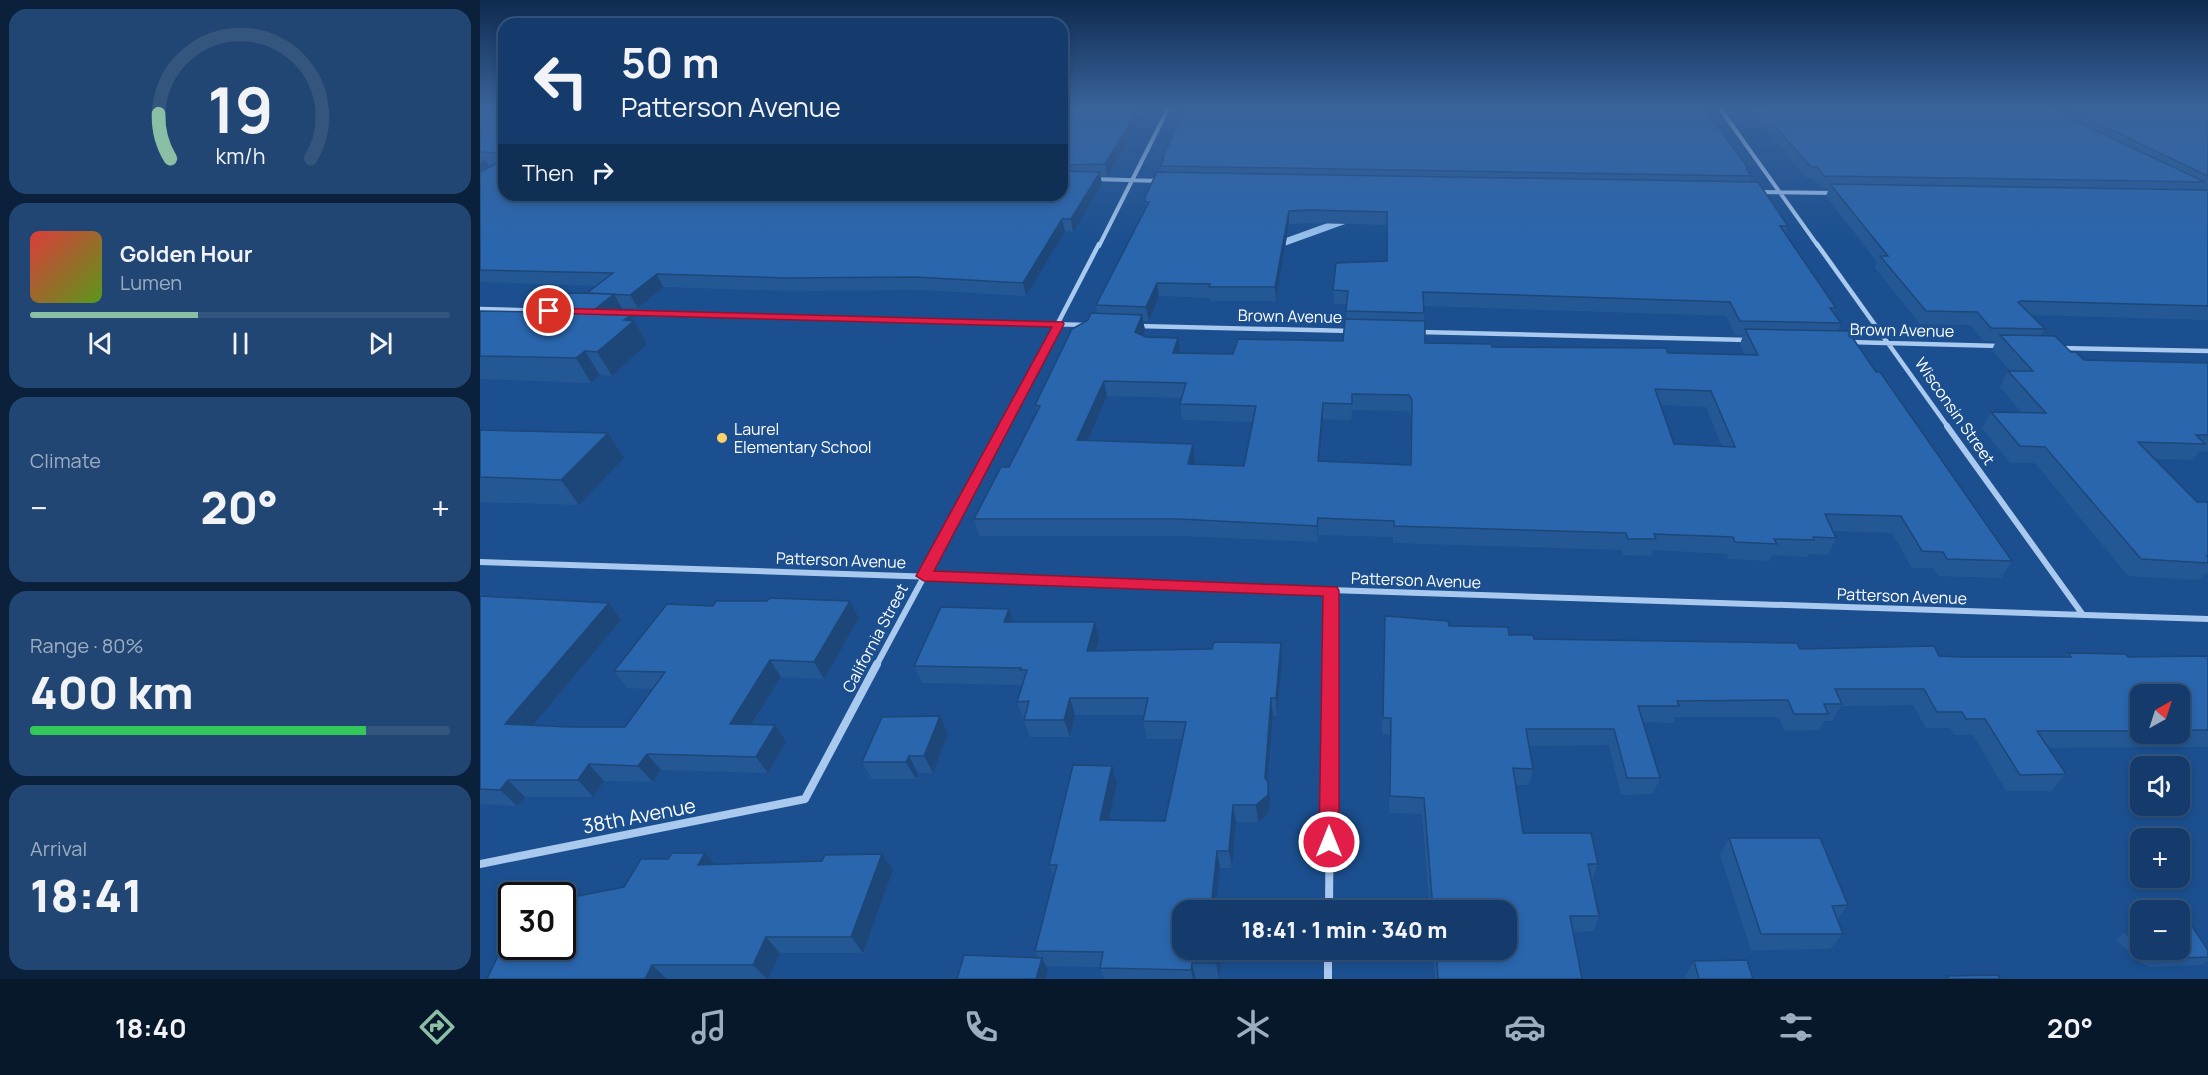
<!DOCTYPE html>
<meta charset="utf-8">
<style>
:root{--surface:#143b6b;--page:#214673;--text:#f1f3f6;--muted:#9dadc1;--line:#33557e;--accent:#8abfa5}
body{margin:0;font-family:Manrope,sans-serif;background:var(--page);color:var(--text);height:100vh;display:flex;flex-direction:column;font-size:22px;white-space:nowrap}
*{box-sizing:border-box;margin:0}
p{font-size:20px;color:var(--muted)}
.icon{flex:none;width:33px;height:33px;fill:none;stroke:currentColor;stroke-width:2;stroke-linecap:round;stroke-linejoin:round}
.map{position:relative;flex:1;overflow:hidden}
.details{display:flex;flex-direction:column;gap:9px;padding:9px;background:#0b203b;width:480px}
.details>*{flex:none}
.banner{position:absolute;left:18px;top:18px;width:570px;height:183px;border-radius:18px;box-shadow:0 3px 9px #0003,0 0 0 2px var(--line);background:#143b6b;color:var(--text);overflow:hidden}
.needle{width:39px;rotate:39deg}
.controls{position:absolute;left:1650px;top:684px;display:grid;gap:12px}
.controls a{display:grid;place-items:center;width:60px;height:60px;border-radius:12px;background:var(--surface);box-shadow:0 3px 9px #0003,0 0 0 2px var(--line);font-size:30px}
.speed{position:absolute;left:18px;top:882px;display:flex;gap:12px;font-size:30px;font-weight:700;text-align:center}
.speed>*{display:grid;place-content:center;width:78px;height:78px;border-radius:50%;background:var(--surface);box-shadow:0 3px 9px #0003,0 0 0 2px var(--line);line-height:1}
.speed .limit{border:3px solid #111;border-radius:9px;background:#fff;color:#111}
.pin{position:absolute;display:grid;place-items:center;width:51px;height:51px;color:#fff;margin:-26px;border:3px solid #fff;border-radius:50%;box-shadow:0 2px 6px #0007}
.me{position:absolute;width:66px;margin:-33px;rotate:0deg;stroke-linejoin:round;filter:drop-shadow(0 0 4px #0008)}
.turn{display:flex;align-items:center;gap:21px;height:126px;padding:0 24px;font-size:27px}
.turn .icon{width:78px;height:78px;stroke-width:2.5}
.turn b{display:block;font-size:42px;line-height:51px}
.then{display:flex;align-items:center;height:57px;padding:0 24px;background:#0003;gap:12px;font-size:22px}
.big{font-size:45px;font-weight:800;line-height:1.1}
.details .tile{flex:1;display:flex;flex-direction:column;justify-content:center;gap:9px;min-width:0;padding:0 21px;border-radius:18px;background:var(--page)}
.details .dial{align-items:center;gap:0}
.dial svg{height:156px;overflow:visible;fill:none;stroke:var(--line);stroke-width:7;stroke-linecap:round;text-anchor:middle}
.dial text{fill:var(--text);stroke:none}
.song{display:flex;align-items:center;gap:18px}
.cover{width:72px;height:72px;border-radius:9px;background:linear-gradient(135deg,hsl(0 70% 55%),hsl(90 70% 35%))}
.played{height:6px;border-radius:3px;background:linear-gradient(90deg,var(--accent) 40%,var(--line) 40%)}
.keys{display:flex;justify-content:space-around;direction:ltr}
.heat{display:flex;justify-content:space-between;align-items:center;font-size:33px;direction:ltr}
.charge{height:9px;border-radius:4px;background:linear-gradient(90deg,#34c759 80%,var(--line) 0)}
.trip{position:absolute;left:692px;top:900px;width:345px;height:60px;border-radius:18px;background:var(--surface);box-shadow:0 3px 9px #0003,0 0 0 2px var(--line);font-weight:800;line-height:60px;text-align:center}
.tabs{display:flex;height:96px;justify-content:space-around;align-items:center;background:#08182b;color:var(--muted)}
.tabs .icon{width:42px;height:42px}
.tabs .selected{color:var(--accent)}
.tabs b{font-size:27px;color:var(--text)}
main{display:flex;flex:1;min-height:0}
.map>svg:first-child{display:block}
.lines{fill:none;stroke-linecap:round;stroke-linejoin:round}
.stream-far1{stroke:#9cc4f0;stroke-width:7}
.stream{stroke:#9cc4f0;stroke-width:8}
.street-far3{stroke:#a9c9ee;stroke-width:4}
.street-far2{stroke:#a9c9ee;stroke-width:4.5}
.street-far1{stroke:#a9c9ee;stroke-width:6}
.street{stroke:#a9c9ee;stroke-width:8}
.wall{fill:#245895;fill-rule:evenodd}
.shaded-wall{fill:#1d4779}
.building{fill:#2a66ad;stroke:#1d4779;stroke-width:1.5;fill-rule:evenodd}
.route{fill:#e11d48;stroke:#92132f;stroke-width:1.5}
.poi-dot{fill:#ffd166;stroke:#1b4f8f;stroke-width:2}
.labels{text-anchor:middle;stroke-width:6;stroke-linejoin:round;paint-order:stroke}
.street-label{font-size:16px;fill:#fff;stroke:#1b4f8f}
.poi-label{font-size:16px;fill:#fff;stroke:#1b4f8f;text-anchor:start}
.near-street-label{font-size:20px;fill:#fff;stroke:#1b4f8f}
</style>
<main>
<section class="details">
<div class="tile dial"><svg viewBox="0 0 100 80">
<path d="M14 69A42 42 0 1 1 86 69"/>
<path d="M14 69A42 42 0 0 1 8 46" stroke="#8abfa5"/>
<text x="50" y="56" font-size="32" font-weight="700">19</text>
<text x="50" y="72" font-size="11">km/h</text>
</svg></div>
<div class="tile">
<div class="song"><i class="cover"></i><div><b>Golden Hour</b><p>Lumen</p></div></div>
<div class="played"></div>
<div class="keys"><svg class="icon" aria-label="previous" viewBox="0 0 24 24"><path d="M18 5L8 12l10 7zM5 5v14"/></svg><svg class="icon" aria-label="pause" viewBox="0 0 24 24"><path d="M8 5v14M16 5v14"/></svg><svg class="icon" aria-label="next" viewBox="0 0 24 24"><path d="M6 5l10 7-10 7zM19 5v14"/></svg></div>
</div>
<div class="tile"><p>Climate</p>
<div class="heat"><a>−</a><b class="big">20°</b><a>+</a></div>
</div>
<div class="tile"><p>Range · 80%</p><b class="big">400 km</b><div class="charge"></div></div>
<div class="tile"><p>Arrival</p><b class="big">18:41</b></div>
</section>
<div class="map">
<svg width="1728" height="979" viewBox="0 0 1728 979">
<rect width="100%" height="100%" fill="#1b4f8f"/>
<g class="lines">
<path class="stream-far1" d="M794,246l72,-26"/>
<path class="stream" d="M793,246l5,-2"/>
<path class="street-far3" d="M1239,107l99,139
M613,179l67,2
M1278,192l77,1
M619,246l70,-139"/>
<path class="street-far2" d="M1337,244l131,183
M0,309l71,2
M139,313l469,12
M657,326l215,5
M939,332l329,8
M1368,342l152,4
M1578,348l150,3
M524,427l95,-183"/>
<path class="street-far1" d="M1467,426l136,189
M0,562l1728,57
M396,666l129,-240
M851,666v-75"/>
<path class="street" d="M0,864l325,-65 72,-135
M849,910l2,-246
M848,950v29"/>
</g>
<path class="wall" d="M0,107l582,88v-88h86l-41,69h-7l2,8 -29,48 -8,-1 -39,65 -106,-6 -129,1 -128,-4 -25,21h-16l4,7h5l16,29 -35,32 -12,-1 -9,8 -111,-4v-68l63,1 44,-19 10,-7 -117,-4zM8,164h8l-6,3z
M1267,107h461v213l-177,-5 14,14 -4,7 43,24 124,3v89l-8,-1 -7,9 -38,-1 42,43h11v71h-3l-6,7 -71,-4 -93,-113h-25l-28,-35 9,-16 31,1 -22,-26 8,-16h2l-18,-21 4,-9h-12l-14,-16 -50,-1 -45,-56 2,-6 -51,-66 3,-8 -9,-1 -7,-9h-6z
M682,159l586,9v2l3,6 -1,6 38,44 -3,7 51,75 -2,5 7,10 -3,8 38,41 136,189 -11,17 -63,-2 -5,-8h-21l-20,-35 -59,-2 3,7 -8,17 -20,-1 -1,3 -35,-2 -2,6 -42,-2 -1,-5 -74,-4 -2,6 -28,-1 -1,-5 -229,-7v-6l-75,-2v7l-136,-6h-202l-6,-17 35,-52 28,-55 -2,-7 53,-85 9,-6 -1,-9 50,-97 -1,-6 17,-30 -1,-6 1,-3zM830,223l77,2v36l-54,29 1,14h13l-1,15 -3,22 -110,13 -53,-1 -38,-17 3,-6 -2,-9h6l10,-25 51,2 1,3h65l13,-77zM944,306l302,10 9,19h8l-3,9 5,11 -77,-2 -176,-6 -67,-4 -1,-22zM627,396l75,2 -2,6 2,16 71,2 -9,44 -50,-2 1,-3 -107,-21zM1181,405l45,2 16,39 -48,-2zM872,410l56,1 3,5 -1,49 -90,-4 3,-42 28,1z
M0,430l128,3 16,25 -45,47 -99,-3z
M0,593l3,3 138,24 -87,105 36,2h55l28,-38 -26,-1 -13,-17 99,-65 137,-5 9,17 -35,61 -43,-2 -29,48 34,17 -18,31 -107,-3 -8,12 -49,-1 -11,16h-68l-8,9 -37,-2z
M529,609l4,13 86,17 -3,12 186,10 -5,55h-4l-6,65 3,18 -1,13 -11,10h-22l-4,46h-12l-38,82h40l-3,29h-115l-4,-12 -54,-1 2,4 -10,-12 -3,-7 19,-74 -5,-12 63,-99 5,17 -8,37 56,1 17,-82h-35l-4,-18 2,-6h-70l-5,22h-40l-13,-35 5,-17 -100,-2 -8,-17z
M905,616l149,23 266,10 161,8h104l3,-4 60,4 80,-1v91l-160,1 18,26 -15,17h-45l-33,-56h-19l-4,-7h-24l-13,-23 -72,1 -9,15h-8l-5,9 -34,1 -6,-14h-104l-2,6 -30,-1 17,56 -7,16 -32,1 -12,-50 -80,1 4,23 -4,16h-14l8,48 75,31 -6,16 7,36 -5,15 -21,1 9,47h-147l-3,-29h74v-40h-76l-8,-96 -33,-1 1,-78 -8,-1zM1660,694h40v40h-40z
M468,734l-15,39h-15l-2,6h-44l-10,-17z
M1249,838l119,67 -11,15 6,14 -13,15 -79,1 -31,-95z
M225,853l10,11 178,6 -30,83h-83l-12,26h-281l25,-33 112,-59 44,-28z
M1660,928v22h68v11l-6,4 -52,2 -7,-3 -27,-24 9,-8z
M1214,961l59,18h-69z"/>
<path class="shaded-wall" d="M660,107h8l-41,69 -2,-12z
M5,160l7,12 -12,6v-15z
M620,172l2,12 -29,48 -2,-13z
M809,211v13l-13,77 -1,-14z
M582,219l3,12 -39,65 -3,-13z
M177,274l6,13 -25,21 -8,-13z
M677,283l2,13 -10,25 -3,-14z
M134,294l13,23 -38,-3z
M151,315l16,29 -35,32 -15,-24 27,-32z
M662,315l3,15 -8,18 -2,-16z
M698,338l2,15h-7z
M105,351l15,24 -9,8 -15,-25z
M624,381l3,15 -26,60 -4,-16z
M843,403v16l-5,58v-16z
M128,433l16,25 -45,47 -18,-25z
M713,444l2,17 -5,19 -2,-16z
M838,518v24l-1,-16z
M370,601l9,17 -35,61 -10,-17z
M129,603l12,17 -100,120 -16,-16z
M529,609l6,18 -11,-5z
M615,622l4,17 -7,29 -5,-17z
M801,643l1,18 -5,55 -1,-18z
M290,660l11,17 -39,63 -12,-16z
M590,698l5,17 -5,22 -6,-17z
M791,698l2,18 -7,79 -1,-17z
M460,716l8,18 -15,39 -9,-17z
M295,725l11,17 -18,31 -12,-16z
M167,754l14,16 -8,12 -15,-16z
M429,756l9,17 -2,6 -10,-17z
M109,764l15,17 -11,16 -15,-17z
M632,766l5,17 -12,54 -5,-17z
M28,780l17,17 -8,9 -17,-16z
M788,782l2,17 -1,13 -11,10 -2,-17z
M753,805l3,17 -4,46 -3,-17z
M737,851l3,17 -5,42 -4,-3z
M225,853l14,16 -21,-4z
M402,854l11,16 -30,83 -12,-16z
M286,937l14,16 -12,26h-1l-14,-14z
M737,950h5l-3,29 -3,-16z
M562,958l6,12 -3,9h-9z
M712,963l4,16h-3l-2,-9z
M172,965l15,14h-22z"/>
<path class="building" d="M0,107h24v88h558v-24l38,1 -29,47h-9l-39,64 -108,-6 -129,1 -129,-4 -27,21 -43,-2 26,-20 -133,-3v-98l20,-10 1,-6 -3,-3 -18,-1z
M582,107h78l-35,57 -43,1z
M706,107h517l45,61h-2l5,8 -590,-10 3,-7h-2z
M1278,107h288l159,75 -381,-6 -7,-9h-6z
M1583,107h145v69z
M677,172l601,10 30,44h-8l56,82h-6l11,15 -101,-2 -10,-19 -307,-10 1,21 -78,-2 2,-20 -15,-1 3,-27 51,-2v-49l-77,-2 -21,1 -14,76h-66l1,-3 -53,-1 -11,24 -50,-2 53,-103h-4v-5z
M1350,184l378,6v116l-187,-5 -3,1 27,27 -54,-1 -14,-16 -51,-1 -46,-55h8z
M89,293l45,1 -25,20 42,1 -7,5 10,1 -37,31 -12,-1 -9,7 -96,-2v-45l63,1z
M611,313l51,2 -7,17 11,5 32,1 -5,15 60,1 5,-15 105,2 2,-22 80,2v22l66,1 1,3 174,1 2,5 90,2 -13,-26 103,2 28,41h4l132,189 -65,-2 -4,-7 -21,-1 -21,-35 -76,-2 11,24 -23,-1 1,3 -40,-1 3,5 -42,-2 -2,-5 -79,-3 2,5h-28l-2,-6 -232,-7v-5l-76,-3 -1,8 -138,-7h-205l27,-52h8l31,-61 -5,-1 37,-76 16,-9zM624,381l82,2 -6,21 76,2 -12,60 -56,-2 5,-20 -116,-4zM1175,389l56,2 24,56 -61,-3zM872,394l57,1 3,5 -1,65 -93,-4 5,-58 29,1z
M1520,335l55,1 16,16h5l8,8 124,3v72h-12l9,9 -67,-2 59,60h11v54h-1l1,1v6l-67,-4 -96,-112 -25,-1 -29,-34 55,1 -38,-42h25z
M0,430l128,3 -47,47 -81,-3z
M0,596l129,7 -104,121 65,3h55l40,-55 -51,-1 53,-67 46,2 3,-5h51l3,-3 80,3 -36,61 -44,-2 -40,64 45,1 -19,32 -109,-3 -9,12 -49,-2 -11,16h-70l-8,10 -20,-1z
M461,607l68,2 -5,13h91l-8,29 125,-2 2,-7 67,1 -5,55h-5l-6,80 3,4v13l-12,10h-23l-4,46h-12l-6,56h12l-1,3h-40v40h35l-1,13h-24l-1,7 -91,-2 3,-16 -68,-1 22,-86h-8l24,-100 39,1 -12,54 65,1 21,-99 -43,-1 5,-23h-78l-6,22h-40l5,-19 -12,1 10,-32h-7l1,-2 -107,-2z
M905,616l63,5 1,5 59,1 1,8h24l1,4 263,4 3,6 134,-3 5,10 22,1h110l-3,-4 57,1 3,3 80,-1v74h-28v-36h-40v37h-103l29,43 -46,1 -35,-56h-19l-4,-7h-25l-13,-23h-89l7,15h-18l4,10h-34l-6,-14 -111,1 2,5h-41l22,72h-33l-13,-49h-88l7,40 -20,-1 10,65h68l7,31h-10l11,52h-29l12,63h-144l-2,-29h70v-40h-73l-9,-112 -34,-2 1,-78h-8z
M460,716l-16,40h-15l-3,6h-44l20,-45z
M1249,838h91l28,67 -16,1 11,28h-82z
M192,853h33l-7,12 124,-4 3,-6 57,-1 -31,83h-85l-13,28h-101l-7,14h-158l25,-53v20h50v-47l62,-12 17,-28h27z
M1700,922h9l19,28v7l-47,2 -8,-3 -8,-6h35z
M1660,928v17l-15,-13z
M484,955l78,3 -6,21h-79z
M1267,960l6,19h-54l-5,-18z
M1518,975l2,4h-51l-2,-3z"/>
<linearGradient id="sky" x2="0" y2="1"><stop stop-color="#0f2b4f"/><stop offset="0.44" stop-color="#39639b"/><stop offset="1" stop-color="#39639b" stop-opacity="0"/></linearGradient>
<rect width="1728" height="244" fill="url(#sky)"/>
<path class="route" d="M69,308l514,14 1,2 -130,247 403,16 2,4v251l-3,6 -7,3 -7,-3 -3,-6 4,-246 -399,-15 -8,-5 136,-249 -506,-14 -2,-2z"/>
<circle class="poi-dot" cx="242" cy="438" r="6"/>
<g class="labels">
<g class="street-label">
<text transform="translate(810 316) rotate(1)" y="6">Brown Avenue</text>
<text transform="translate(1422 330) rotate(1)" y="6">Brown Avenue</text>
<text transform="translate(1475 411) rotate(55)" y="6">Wisconsin Street</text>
<text transform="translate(361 560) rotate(2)" y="6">Patterson Avenue</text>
<text transform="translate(936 580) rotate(2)" y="6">Patterson Avenue</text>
<text transform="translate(1422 596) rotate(2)" y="6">Patterson Avenue</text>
<text transform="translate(395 638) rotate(-62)" y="6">California Street</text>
</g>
<g class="poi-label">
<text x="254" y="435">Laurel<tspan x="254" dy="18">Elementary School</tspan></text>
</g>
<g class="near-street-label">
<text transform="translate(159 816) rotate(-11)" y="7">38th Avenue</text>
</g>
</g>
</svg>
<div class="controls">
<a><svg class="needle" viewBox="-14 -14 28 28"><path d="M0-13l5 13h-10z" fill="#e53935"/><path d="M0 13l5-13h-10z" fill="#9dadc1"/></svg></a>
<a><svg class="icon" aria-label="sound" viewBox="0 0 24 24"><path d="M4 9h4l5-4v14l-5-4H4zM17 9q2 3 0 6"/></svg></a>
<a>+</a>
<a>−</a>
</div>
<div class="speed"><div class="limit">30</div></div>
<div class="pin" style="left:69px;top:311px;background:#d93025"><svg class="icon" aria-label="arrive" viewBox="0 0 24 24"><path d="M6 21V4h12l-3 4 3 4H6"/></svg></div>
<svg class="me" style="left:849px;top:842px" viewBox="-20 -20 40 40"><circle r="17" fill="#e11d48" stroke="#fff" stroke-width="3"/><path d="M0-11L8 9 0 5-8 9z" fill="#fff"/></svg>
<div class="trip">18:41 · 1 min · 340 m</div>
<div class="banner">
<div class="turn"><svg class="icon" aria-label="left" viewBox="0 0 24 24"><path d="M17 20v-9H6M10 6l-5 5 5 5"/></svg><div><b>50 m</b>Patterson Avenue</div></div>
<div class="then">Then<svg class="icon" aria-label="right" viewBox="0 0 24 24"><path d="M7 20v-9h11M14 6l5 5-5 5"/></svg></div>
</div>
</div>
</main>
<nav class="tabs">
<b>18:40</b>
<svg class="icon selected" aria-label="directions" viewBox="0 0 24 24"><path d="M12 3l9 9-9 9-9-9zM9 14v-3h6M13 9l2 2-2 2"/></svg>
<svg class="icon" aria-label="music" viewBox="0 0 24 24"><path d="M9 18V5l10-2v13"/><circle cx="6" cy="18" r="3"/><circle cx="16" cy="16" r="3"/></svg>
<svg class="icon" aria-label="phone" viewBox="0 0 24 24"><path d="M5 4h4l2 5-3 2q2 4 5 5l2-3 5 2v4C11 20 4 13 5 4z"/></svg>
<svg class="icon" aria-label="climate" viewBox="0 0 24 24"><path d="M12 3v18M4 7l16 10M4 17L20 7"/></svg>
<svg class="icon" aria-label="car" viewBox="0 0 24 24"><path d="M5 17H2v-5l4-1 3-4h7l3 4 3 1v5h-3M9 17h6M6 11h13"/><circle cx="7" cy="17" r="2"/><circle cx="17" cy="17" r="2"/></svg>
<svg class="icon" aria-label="filters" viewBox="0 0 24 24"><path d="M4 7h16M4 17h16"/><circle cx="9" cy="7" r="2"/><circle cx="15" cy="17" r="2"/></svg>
<b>20°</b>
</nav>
